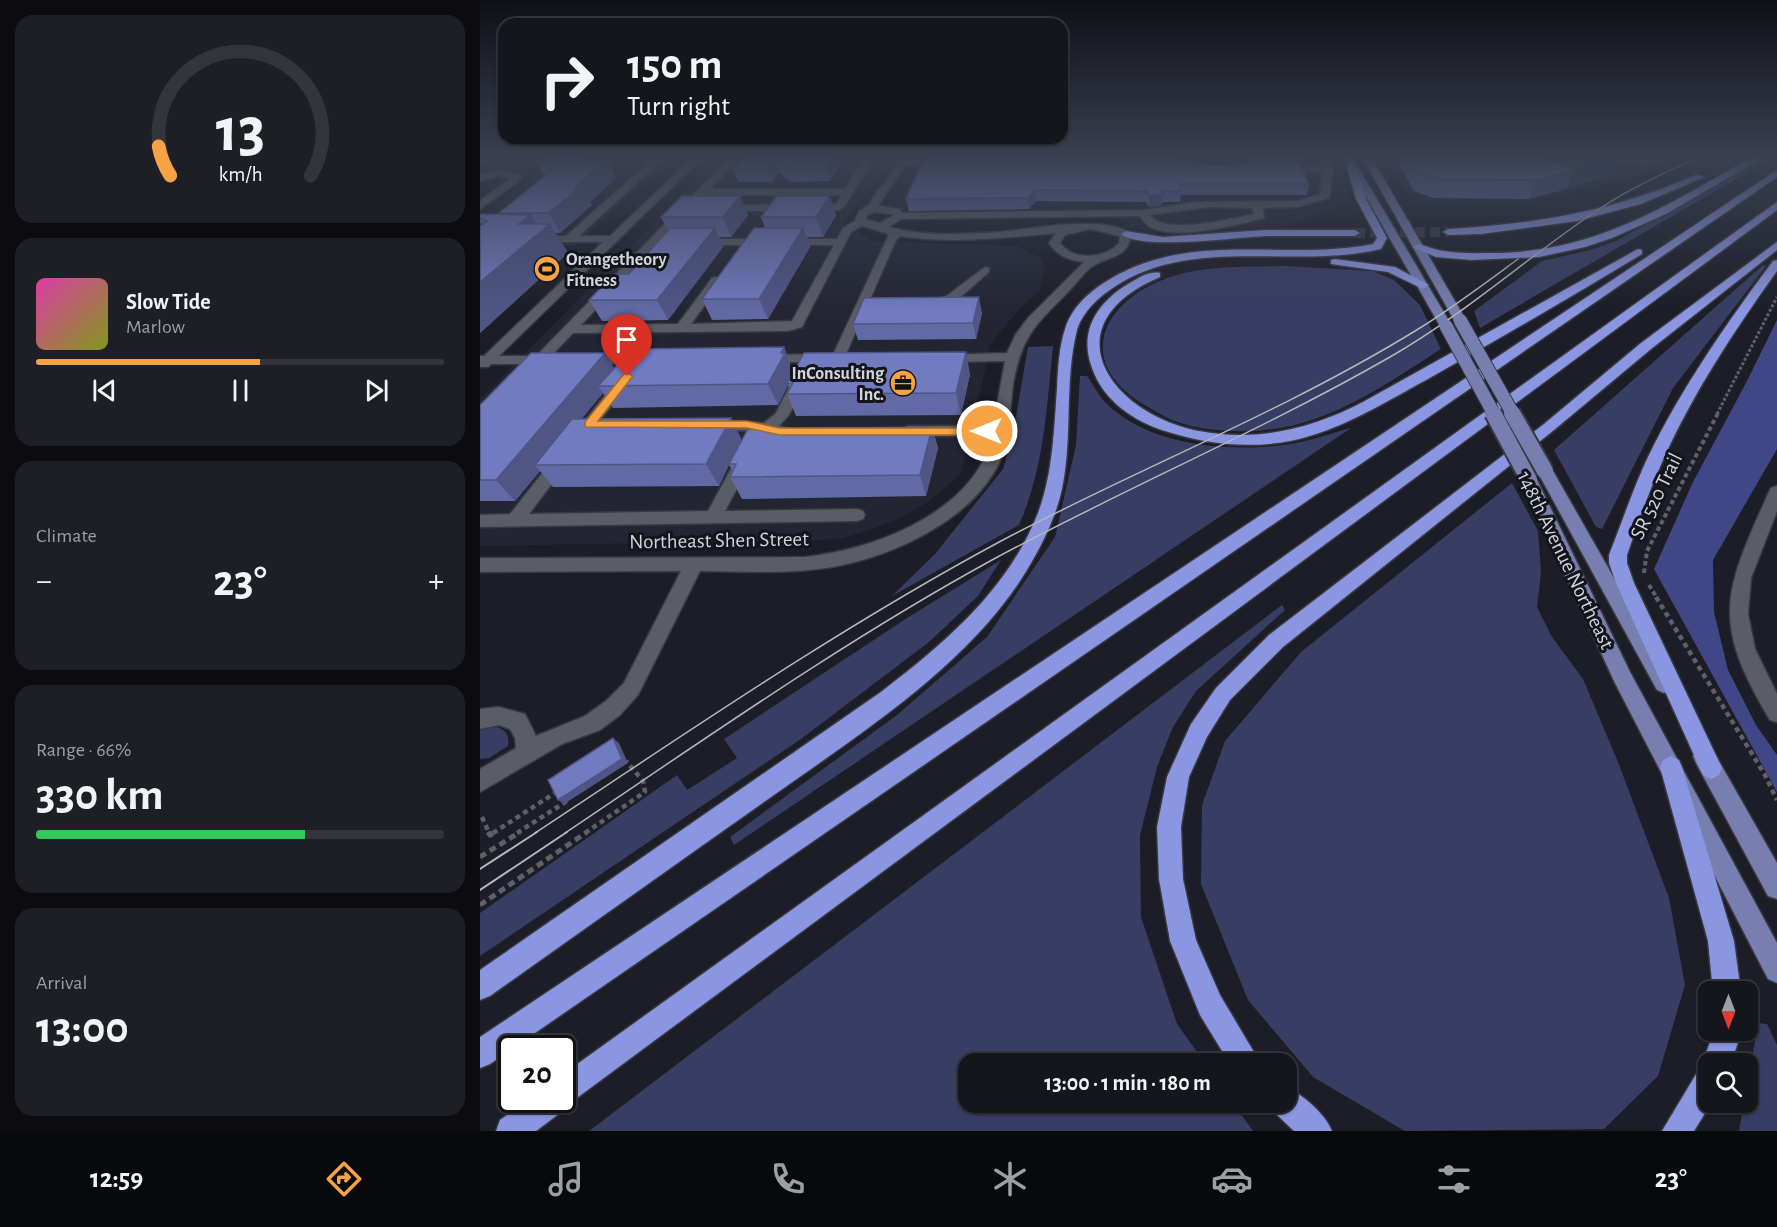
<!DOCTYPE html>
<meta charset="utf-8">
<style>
:root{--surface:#15161c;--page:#1e1f25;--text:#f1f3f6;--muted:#9d9fa3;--line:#34353b;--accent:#f5a345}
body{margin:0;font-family:"Alegreya Sans",sans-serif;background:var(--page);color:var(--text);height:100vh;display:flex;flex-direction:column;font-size:22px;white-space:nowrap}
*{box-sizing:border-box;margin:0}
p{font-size:20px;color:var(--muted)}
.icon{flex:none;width:33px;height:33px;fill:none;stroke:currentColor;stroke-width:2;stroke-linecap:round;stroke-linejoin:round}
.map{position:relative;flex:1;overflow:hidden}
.details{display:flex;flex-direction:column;gap:15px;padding:15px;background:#0c0c0f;width:480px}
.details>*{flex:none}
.banner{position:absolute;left:18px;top:18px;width:570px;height:126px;border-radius:18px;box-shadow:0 2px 4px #0004,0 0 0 2px var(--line);background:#15161c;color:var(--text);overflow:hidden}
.needle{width:39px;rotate:180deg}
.buttons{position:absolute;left:1218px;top:981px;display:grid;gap:12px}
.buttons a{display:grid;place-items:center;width:60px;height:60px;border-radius:12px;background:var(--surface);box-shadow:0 2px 4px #0004,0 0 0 2px var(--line);font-size:30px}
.speed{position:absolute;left:18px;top:1035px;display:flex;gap:12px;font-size:30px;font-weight:700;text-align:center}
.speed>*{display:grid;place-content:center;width:78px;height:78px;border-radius:50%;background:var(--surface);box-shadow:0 2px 4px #0004,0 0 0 2px var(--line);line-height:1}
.speed .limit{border:3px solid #111;border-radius:9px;background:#fff;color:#111}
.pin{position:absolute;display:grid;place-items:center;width:51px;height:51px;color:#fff;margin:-62px -26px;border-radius:50% 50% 50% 0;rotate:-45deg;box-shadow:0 0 6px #0007}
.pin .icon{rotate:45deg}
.me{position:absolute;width:66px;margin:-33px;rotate:270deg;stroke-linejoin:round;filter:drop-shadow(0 0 4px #0008)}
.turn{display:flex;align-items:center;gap:21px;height:126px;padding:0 30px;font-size:27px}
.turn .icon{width:78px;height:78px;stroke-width:2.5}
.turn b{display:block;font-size:42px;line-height:51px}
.big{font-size:45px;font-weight:700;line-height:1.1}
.details .card{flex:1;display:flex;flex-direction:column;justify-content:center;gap:9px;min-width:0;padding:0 21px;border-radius:18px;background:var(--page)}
.details .dial{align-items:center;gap:0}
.dial svg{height:156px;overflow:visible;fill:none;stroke:var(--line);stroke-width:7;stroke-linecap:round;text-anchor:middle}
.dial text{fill:var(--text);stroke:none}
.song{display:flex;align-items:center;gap:18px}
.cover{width:72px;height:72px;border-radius:9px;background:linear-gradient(135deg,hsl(320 70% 55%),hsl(70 70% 35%))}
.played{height:6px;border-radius:3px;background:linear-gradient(90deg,var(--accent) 55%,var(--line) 55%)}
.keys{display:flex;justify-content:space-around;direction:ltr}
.heat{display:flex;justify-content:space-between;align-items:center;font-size:33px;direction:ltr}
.charge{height:9px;border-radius:4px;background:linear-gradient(90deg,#34c759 66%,var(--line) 0)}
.trip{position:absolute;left:478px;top:1053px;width:339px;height:60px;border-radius:18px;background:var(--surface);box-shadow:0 2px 4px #0004,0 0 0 2px var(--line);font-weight:700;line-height:60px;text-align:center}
.dock{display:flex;height:96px;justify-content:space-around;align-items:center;background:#08090b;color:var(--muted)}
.dock .icon{width:42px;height:42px}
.dock .on{color:var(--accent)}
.dock b{font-size:27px;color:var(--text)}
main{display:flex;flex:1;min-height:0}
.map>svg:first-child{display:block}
.built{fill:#232533}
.green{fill:#383e63}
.forest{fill:#404786}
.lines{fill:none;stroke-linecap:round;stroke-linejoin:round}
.highway-tunnel{stroke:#383941;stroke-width:10;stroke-dasharray:10 5;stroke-linecap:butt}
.minor-casing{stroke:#383940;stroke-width:3}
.major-casing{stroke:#383940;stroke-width:3}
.highway-casing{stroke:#383940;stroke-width:3}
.path-far4{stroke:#5f6068;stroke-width:2;stroke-dasharray:2 1.5;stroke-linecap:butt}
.path-far3{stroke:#5f6068;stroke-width:3;stroke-dasharray:3 2;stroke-linecap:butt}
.path-far2{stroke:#5f6068;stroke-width:4;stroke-dasharray:4.5 3;stroke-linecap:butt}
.path-far1{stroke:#5f6068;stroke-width:4.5;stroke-dasharray:5 4;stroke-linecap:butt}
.path{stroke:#5f6068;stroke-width:5;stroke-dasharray:7 4.5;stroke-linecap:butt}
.minor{fill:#5a5c66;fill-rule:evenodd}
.major{fill:#777fb0;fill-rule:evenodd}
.highway{fill:#8a96e1;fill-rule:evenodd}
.tram-far1{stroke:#b6b7bd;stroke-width:1.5}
.tram{stroke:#b6b7bd;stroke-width:2}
.major-bridge-far1-casing{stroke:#383940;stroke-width:15;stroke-linecap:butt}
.major-bridge-casing{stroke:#383940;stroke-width:20;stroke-linecap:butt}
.major-bridge-far1{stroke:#777fb0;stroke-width:13}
.major-bridge{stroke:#777fb0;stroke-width:16}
.wall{fill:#616aa4}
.shaded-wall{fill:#4f5686}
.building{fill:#717bbf;stroke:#4f5686;stroke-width:1.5}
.route{fill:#f5a345;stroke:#9f6a2d;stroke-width:1.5}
.labels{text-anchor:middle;stroke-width:6;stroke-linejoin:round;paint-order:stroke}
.far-poi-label{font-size:18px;font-weight:bold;fill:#d4d5db;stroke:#13141c;text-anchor:start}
.street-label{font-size:21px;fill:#d4d5db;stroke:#13141c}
</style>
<main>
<section class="details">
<div class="card dial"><svg viewBox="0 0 100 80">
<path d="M14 69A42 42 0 1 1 86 69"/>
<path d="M14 69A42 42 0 0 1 8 54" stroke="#f5a345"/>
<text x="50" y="56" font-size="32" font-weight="700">13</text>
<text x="50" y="72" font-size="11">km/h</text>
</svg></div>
<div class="card">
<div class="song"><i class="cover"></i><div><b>Slow Tide</b><p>Marlow</p></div></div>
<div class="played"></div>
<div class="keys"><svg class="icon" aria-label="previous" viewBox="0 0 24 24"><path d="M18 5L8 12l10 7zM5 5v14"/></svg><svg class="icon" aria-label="pause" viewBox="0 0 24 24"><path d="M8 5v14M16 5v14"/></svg><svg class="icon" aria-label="next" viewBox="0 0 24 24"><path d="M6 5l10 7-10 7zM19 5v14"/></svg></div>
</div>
<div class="card"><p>Climate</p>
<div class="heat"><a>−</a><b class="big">23°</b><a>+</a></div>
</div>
<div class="card"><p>Range · 66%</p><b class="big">330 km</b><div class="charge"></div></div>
<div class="card"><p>Arrival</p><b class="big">13:00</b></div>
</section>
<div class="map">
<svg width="1297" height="1131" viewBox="0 0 1297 1131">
<rect width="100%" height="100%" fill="#1c1d26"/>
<path class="built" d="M0,155h195l-100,91h-95v-29l77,-59 -77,1z
M415,155l-52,69 30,17 145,5 21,11 6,12 -5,21 -24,23 -26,32 -3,14 -463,-5 195,-197z
M443,155h408l21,46 -66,25 -121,7 -41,-6 -6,-11 -214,1 -6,-11z
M904,155h290l-33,19 -112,29h-115z
M37,361l470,1 -26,112 -33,28 -28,16 -30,12 -27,8 -22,2 -341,6v-146z"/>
<path class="green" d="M1288,155h9l-297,173 -6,-17 68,-50 48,-11 26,-9z
M1119,161h6l13,13 -52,15 -30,-13z
M1283,265l3,1 -93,122 -71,141 -6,-2 -42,-77z
M805,266l88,5 21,9 26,25 21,44c-53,34 -110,75 -175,81 -30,3 -66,1 -94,-10 -8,-3 -16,-9 -24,-13 -79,-45 -45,-111 29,-132 35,-10 72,-8 108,-9z
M573,346c-6,60 -9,123 -34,179l-127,71 43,-42 68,-85 9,-30 16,-92z
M600,376h7c6,8 11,19 18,26 43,44 122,50 179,43 22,-3 45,-11 67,-17l-617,417 -4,-8 167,-122 90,-78 68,-100 21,-92z
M1032,483l26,48 3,42 -4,34 15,30 31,42 35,83 51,136 16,87 -27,91 -54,53 -199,2 -92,-54 -65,-77 -47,-116 1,-79 23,-64 76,-89z
M521,560l-23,36 -49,46 -128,97 -321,217v-43l197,-138 10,15 50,-32 -13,-19 183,-121z
M802,605l3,5 -89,81 -23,36 -16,40 -17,68 1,82 36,107 28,39 -236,1v38l264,1 20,28h-664z
M12,726c13,2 18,8 16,20l-19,12 -9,1v-30z
M1278,1023l9,1 10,21v86h-38l5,-28 4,-1v-20z"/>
<path class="forest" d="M1297,320v129l-64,111 1,52 14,58 28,55 21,30v37l-123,-223 39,-87 54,-101z"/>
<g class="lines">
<path class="highway-tunnel" d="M875,233l93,-1"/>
<defs>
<path id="minor" d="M177,155h10l-88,81h31l85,-81h10l-206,201h37l196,-201h10l-32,34h135l22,-34h9l-32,52 -5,3 -117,1 -5,-3 5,-3 114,-1 5,-9h-137l-123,130 97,-1 34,-46 4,-1 6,4 -31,43 101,-3 42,-76h-137l-5,-3 5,-3h140l6,-11 12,-7 4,-10 10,-6 8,-14 7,-6 18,-30h8l-2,4h39l5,3 -5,3h-42l-27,41 22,3 2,4 242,-3 51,-8 103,-1 22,-7 2,-22h-43l-3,-1v-4l45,-1 -4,-11h9l7,14 -4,29 -31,9 -35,1 1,10c-27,7 -89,23 -114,9 -5,-3 -7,-7 -10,-11l-239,3 -12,8c35,10 75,7 111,5 31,-3 107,-18 131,2 -3,26 -23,21 -40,33 -9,8 -16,18 -25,27 -32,32 -45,44 -53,91 -3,23 -3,47 -10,68 -23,67 -120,109 -185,116 -39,5 -79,2 -118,2l-62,124 -18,20 -20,15 -38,14 -82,48v-23l36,-21 -1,-10 -5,-9 -11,-4 -19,4v-20l19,-2 26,7 11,22 49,-20 21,-15 18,-18 57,-112 -201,1v-14l325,-1c68,-7 167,-44 186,-117v-4h-83l-8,-5 8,-5h85l12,-65 -61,1 -7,-4 2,-3 68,-2 9,-19 12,-16 56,-56c-16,-2 -26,-6 -35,-19l7,-10c-52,5 -104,11 -156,3l-4,4 -53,121 -5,1 -6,-3 -6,3h-67l-2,-3 2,-3 5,-1 62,-1 6,3 57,-123 -27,-8 -11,6 -49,95 -14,4 -215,2 -23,24 4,3 -2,3 -9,1 -3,4h-10l-1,-4h-38l-3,3h-8v-11h4l119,-114h-67l-4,-1v-4l34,-1zM729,207l43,1 2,6c-22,4 -90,22 -104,1zM395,212l17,2 1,2 -13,7 -15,-4 2,-4zM610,229l30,7 -1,7c-14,16 -46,18 -59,0l5,-8z
M746,155h8l3,16h-6z
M1010,155c12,0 17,6 28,9 18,5 40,1 58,-4l-4,-5h9l6,6c-23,16 -76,15 -97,-6z
M1127,155c11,0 20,4 30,4 9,1 17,-4 25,1 -15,9 -41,4 -55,-5z
M671,158l33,1 36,10c-12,8 -26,-2 -38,-4 -11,-3 -23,0 -34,-2v-4z
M19,170l23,6 -4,6 -38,27v-8l31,-23 -12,-2 -19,5v-6z
M505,267l4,1v4l-32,28 -27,10 -6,-4 24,-11z
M107,356h59l7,4 -7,4 -64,-1 -2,-3 2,-3z
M320,375l7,4 -18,36 -10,11 11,3 3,3 -3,3 -20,-1 -9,5 -5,-2 -3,-3 2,-3 -44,-2 -7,-5 7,-5 53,4 12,-10 17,-34z
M142,379l7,4 -46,59h-10l-3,-3 3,-3 44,-56z
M264,455l8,5 -27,51 132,-2 6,2 2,4 -2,4 -6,2 -377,6v-12l30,-1 45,-57 6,-1 8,5 -40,53 179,-3 30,-55z
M1297,486v25l-26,67 -3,36 7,35 22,45v28l-7,-2c-60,-100 -46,-128 -1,-228l2,-4z"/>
<path id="major" d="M862,155h9l101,171 -1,3 -5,1 -6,-4z
M881,155h9l96,165 -2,3 -4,1 -6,-4z
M1065,466l6,1 2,4 118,207 3,6 -3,6 -7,3 -7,-3 -120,-219 2,-4z
M1049,475l6,1 2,4 93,192 147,271v40l-9,-4 -153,-296 -94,-203 2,-4z
M1224,746l8,3 65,114v36l-9,-3 -72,-133 -3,-7 3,-7z"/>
<path id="highway" d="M1276,155h12l-102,59 -54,24 -27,9 -46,10 -67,3 -36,-3 -24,-10 6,-3c9,2 17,6 26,7 17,3 34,2 50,2 104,-1 175,-49 262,-98z
M872,164l5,3 9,32 21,39 -6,11c-92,22 -197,-18 -278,46 -11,9 -22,21 -26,35 -13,52 -4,107 -15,159 -7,32 -24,64 -42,92 -59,89 -163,155 -249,216 -94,66 -188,133 -281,199l-10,4v-30l401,-278c63,-48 127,-102 157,-179 15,-40 16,-83 19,-125 1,-19 2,-41 8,-59 9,-30 41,-50 69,-62 77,-32 160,-7 239,-23l4,-6 -21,-39 -9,-32z
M1297,170v7l-1287,887 -10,4v-31z
M1216,175l8,2 -63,27 -64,17 -96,13 -33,1 -5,-3 5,-3c89,-5 165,-18 248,-54z
M1297,202v8l-1211,896 -2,4 -28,21h-40l4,-11 29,-20h33v-25z
M785,230h90l5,3 -5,3c-29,0 -59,0 -88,0 -30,1 -125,15 -146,-2l5,-3 37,6z
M1297,242v8l-126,99 -97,81 -271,217 -53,53 -23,37 -18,40 -8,50 2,52 13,61 24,55 41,69h-31l-30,-49 -30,-74 -11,-62 -2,-52 10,-50 24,-53 25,-36 53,-53 275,-211 97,-81z
M1158,249l4,1v4c-71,43 -143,85 -216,126 -44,24 -87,51 -136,61 -42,8 -85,3 -125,-10 -32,-10 -62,-31 -73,-63 -15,-40 9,-70 43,-88 7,-4 16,-9 25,-7v4c-111,47 -52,136 39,154 59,11 112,-2 164,-29z
M855,259l60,8 34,18 -6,4 -35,-17 -57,-8v-4z
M1297,260v11c-43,60 -84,122 -114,189 -14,31 -25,63 -36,95v8l7,20 88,185 -3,7 -8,4 -8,-4 -87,-192 -7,-20v-8c13,-33 24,-66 39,-98 34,-70 79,-134 125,-196z
M1191,756l8,4 3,7 52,174 7,51h-28l-5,-51 -48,-174 3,-7z
M1231,1030h28l-1,12 -7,22h-23v38h4l-18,29h-32l36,-60 5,-3 -1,-4 8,-22z
M807,1088c17,7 38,26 45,43h-38l-20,-19 -5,-10h18z"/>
</defs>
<use href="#minor" class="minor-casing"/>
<use href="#major" class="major-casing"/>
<use href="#highway" class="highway-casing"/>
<path class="path-far4" d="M131,160h18"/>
<path class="path-far3" d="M1237,414l60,-117"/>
<path class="path-far2" d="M1164,573l3,-22 71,-138
M1169,585l8,13"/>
<path class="path-far1" d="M1176,597l109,178 12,25
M2,817l7,16
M13,833l65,-42
M37,833l50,-32
M105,833l60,-41 -2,-11 -17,-20"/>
<path class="path" d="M8,832l2,3 5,-3
M0,857l40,-25
M0,905l107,-73"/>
<use href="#minor" class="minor"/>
<use href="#major" class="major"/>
<use href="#highway" class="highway"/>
<path class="tram-far1" d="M55,833c153,-101 304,-205 466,-292 136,-72 282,-129 414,-210 36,-22 69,-47 103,-72
M85,833c140,-94 279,-192 427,-273 131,-71 269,-129 398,-203 75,-43 140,-102 212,-150 32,-21 67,-36 101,-52"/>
<path class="tram" d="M0,869l57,-37
M0,890l87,-58"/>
<defs>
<path id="major-bridge-far1" d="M980,320l53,94
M966,326l48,88"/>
<path id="major-bridge" d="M1013,413l36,67
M1032,413l33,58"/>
</defs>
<use href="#major-bridge-far1" class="major-bridge-far1-casing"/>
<use href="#major-bridge" class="major-bridge-casing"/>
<use href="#major-bridge-far1" class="major-bridge-far1"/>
<use href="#major-bridge" class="major-bridge"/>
</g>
<path class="wall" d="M68,155h72l-11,10 7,13 -26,24 2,3 -32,28h-5l13,20 -88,80v-107l2,-1 -2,-3v-8l20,1 -1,-2 45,-37 -7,-13z
M265,155h102l-17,26 -39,1 -12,-9 -6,9h-35l-5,-13z
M766,155h60l-2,9h-3l8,20 -2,11h-126l-1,7h-18v3l-13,2 -3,-5 -110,-1 -7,8 -120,2 -3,-12 271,-34 72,-1z
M920,155h103l1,2 70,13 -8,19 -38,10 -95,-1 -19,-7 -16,-28z
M1172,155h20l-8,4 -8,-3z
M268,215l-17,22h-12l4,10 -55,73 -66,1 -13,-21 40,-26 39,-43 -7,-14z
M356,215l-13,22h-16l3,10 -42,72 -56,1 -10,-21 63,-71 -4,-11z
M502,313l-6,26 -118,1 -5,-16z
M304,347l9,26 177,1 -9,41 -165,1 -9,-22 3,-5 -2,-4 -10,20 -165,3 -10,-15 -22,26 161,21 190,-13 6,21 -12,48 -184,3 -12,-22 3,-6 -4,-6 -10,21 -166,1 -13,-16 -25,30h-35v-96l135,-37z"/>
<path class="shaded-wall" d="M0,155h15l-15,10z
M110,155h30l-11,10 7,13 -26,24 2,3 -32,28 -11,-20 27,-27 8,-26z
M355,155h12l-17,26 -4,-13z
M1186,155h6l-8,4z
M295,160l4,13 -6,9 -5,-14z
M1094,170l-8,19 -38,10 8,-19z
M555,190l1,11 -7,8 -1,-11z
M683,194l-1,11 -13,2v-11z
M260,196l8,19 -17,22 -8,-20z
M350,196l6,19 -13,22 -7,-20z
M50,215l11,17 9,-8 18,29 -88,80v-51l39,-58z
M235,228l8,19 -55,73 -11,-20z
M323,228l7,19 -42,72 -9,-20z
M499,297l3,16 -6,26 -3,-16z
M304,347l10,28 -7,9 1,1 -10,20 -10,-21z
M486,352l4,22 -9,41 -5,-22z
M125,353l13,21 -20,12 5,7 -59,72h-9l5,6 -25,30 -19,-21z
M251,418l11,22 -13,24v1l-10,21 -13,-22z
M452,427l6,21 -12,48 -6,-21z
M133,738l6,5 9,20 -64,41 -6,-4z"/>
<path class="building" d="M68,155h42l-6,5h23l-31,26h5l-32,27h-50l62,-50h-24z
M265,155h90l-9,13h-39l-12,-8 -7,8 -35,1z
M929,155h94l1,2 40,1 30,12 -38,10 -97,-1 -20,-6z
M693,156l4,9 123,-1 9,20h-129l1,7h-19l1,3 -14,2 -3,-5 -111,-1 -7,8 -122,1 19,-42z
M202,196h58l-17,21h-62z
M297,196h53l-14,21h-55z
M0,214l50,1 -11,9h31l-70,58v-56l8,-5 -8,-3z
M190,228h45l-58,72h-68l25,-26h15z
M274,228h49l-44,71h-57z
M499,297l-6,26 -120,1 11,-26z
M304,347l-3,6h4l-17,31 -170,2 34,-37z
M486,352l-10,41 -169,1 6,-11 -6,1 17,-31z
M51,353h74l-109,127h-16v-75z
M251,418l-25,46 -171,1 37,-46z
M452,427l-12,48 -190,2 6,-13h-7l19,-35z
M133,738l9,21 -64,41 -10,-20z"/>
<linearGradient id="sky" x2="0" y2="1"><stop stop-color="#0f1015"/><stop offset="0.5" stop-color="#3a4052"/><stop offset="1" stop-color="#3a4052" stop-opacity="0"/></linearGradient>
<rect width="1297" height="313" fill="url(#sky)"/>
<path class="route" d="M147,373l6,3 -35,45h149l33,7h207l6,3 -6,4h-207l-33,-7 -162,-1v-5l39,-48z"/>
<defs>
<symbol id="stadium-disc" viewBox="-11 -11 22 22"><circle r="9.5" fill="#f5a345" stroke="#13141c"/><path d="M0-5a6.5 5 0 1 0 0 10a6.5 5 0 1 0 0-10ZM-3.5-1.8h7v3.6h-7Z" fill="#111"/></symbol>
<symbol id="office-disc" viewBox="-11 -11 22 22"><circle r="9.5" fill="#f5a345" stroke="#13141c"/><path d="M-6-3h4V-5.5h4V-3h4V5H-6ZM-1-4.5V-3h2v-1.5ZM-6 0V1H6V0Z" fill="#111"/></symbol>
</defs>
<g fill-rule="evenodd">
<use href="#stadium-disc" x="52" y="254" width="30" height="30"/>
<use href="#office-disc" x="408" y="368" width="30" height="30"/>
</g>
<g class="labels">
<g class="far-poi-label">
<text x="86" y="265">Orangetheory<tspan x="86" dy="21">Fitness</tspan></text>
<text x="404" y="379" text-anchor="end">InConsulting<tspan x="404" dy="21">Inc.</tspan></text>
</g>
<g class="street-label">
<text transform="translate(1176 496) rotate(-64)" y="7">SR 520 Trail</text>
<text transform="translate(239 540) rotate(-1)" y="7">Northeast Shen Street</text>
<text transform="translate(1086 560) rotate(64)" y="7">148th Avenue Northeast</text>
</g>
</g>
</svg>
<div class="buttons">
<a><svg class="needle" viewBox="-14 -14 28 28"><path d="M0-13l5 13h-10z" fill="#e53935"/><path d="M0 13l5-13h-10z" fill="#9d9fa3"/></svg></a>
<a><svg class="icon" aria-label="search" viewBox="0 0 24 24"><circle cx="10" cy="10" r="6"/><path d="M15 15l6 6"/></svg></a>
</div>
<div class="speed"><div class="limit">20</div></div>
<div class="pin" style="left:147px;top:376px;background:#d93025"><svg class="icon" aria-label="arrive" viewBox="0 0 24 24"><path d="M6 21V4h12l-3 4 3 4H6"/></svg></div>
<svg class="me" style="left:507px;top:431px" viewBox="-20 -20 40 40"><circle r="17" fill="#f5a345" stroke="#fff" stroke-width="3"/><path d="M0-11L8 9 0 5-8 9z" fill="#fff"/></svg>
<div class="trip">13:00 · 1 min · 180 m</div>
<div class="banner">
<div class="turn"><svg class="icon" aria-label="right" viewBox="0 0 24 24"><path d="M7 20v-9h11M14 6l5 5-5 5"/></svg><div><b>150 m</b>Turn right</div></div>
</div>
</div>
</main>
<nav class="dock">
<b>12:59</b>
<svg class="icon on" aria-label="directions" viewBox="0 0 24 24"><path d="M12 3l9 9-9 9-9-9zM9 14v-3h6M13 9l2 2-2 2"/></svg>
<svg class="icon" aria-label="music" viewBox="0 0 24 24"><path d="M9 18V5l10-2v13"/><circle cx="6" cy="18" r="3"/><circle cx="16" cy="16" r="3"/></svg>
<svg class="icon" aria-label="phone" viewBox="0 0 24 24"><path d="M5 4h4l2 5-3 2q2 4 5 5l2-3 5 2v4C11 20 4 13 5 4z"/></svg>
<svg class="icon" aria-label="climate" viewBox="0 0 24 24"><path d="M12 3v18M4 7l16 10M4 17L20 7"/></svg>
<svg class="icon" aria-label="car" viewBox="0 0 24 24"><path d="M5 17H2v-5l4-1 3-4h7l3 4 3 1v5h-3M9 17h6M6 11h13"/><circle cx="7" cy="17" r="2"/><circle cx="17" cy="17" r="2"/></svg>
<svg class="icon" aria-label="filters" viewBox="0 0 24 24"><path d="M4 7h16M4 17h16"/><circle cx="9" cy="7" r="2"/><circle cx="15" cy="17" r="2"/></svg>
<b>23°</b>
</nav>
